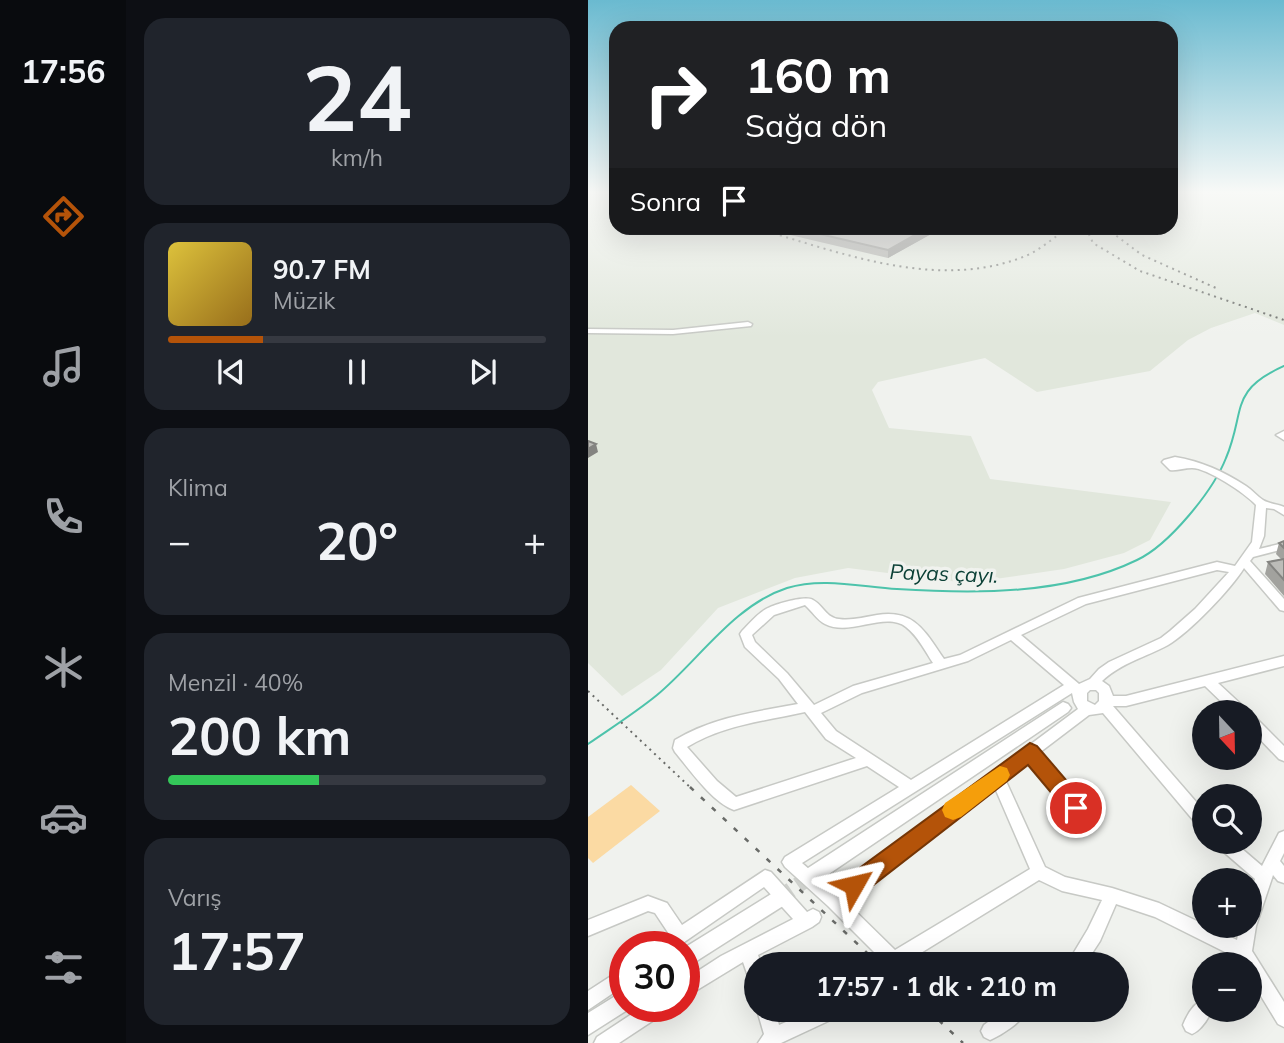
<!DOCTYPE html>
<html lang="tr">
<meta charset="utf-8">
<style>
:root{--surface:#171b24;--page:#20242c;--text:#f1f3f6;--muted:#9ea1a6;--line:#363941;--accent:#b45309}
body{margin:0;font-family:Mulish,sans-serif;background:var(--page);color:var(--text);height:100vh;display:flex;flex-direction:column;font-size:26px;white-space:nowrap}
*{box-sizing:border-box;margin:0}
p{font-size:23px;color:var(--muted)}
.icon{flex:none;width:38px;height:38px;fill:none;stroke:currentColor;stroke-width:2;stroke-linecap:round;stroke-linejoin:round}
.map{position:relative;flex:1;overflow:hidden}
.details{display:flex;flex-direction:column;gap:18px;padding:18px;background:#0d0f14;width:462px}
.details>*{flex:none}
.hud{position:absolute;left:21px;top:21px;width:569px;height:214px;border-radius:21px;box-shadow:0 7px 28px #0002;background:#202124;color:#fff;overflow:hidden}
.needle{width:46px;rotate:158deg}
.controls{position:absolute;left:604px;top:700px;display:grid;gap:14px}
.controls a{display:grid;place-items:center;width:70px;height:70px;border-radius:50%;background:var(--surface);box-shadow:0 7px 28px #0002;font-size:35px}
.speed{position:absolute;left:21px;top:931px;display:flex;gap:14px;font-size:35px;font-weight:700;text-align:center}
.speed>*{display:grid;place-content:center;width:91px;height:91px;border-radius:50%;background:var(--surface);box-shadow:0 7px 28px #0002;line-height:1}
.speed .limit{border:10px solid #d22;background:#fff;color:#111}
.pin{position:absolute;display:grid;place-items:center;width:60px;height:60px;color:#fff;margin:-30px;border:4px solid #fff;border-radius:50%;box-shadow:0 2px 7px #0007}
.me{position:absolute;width:77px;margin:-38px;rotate:53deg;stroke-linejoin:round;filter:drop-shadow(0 0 5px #0008)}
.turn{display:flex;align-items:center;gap:24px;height:147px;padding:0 21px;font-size:32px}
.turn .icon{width:91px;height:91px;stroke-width:2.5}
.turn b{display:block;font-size:49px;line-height:60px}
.then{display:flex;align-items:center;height:66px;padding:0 21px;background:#0003;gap:14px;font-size:26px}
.big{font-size:52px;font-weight:700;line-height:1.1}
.details .widget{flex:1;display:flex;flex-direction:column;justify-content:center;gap:10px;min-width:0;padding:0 24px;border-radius:21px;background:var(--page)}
.details .dial{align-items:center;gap:0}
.dial b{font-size:91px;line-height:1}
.song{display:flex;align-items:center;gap:21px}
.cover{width:84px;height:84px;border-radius:10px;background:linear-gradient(135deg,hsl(50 70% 55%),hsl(40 70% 35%))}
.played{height:7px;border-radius:4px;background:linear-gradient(90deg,var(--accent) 25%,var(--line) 25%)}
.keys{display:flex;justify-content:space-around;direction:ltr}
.heat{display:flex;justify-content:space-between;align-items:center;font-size:38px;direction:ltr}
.charge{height:10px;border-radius:5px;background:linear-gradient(90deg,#34c759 40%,var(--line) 0)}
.trip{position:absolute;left:156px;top:952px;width:385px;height:70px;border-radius:35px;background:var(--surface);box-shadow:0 7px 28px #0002;font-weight:700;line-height:70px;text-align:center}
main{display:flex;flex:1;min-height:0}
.menu{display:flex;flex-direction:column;width:126px;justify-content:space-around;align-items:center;background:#090b0e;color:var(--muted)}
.menu .icon{width:49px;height:49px}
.menu .active{color:var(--accent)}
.menu b{font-size:32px;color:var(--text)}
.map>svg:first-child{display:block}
.built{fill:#e1e7dc}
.green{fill:#fbdaa3}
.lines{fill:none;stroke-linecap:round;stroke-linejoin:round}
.stream{stroke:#4dc3ab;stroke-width:2}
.minor-tunnel{stroke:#cfd1cd;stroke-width:16;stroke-dasharray:16 8;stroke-linecap:butt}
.minor-casing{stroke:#c7c9c5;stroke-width:3}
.major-casing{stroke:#c7c9c5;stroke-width:3}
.minor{fill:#fff;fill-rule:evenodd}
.major{fill:#fff;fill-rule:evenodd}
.rail-far1{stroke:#696b68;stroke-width:2;stroke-dasharray:2 4.5;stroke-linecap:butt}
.rail{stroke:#696b68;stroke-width:2.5;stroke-dasharray:5 10;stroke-linecap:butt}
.wall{fill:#a2a29e}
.shaded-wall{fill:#848481}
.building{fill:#bcbcb8;stroke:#848481;stroke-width:2}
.route{fill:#b45309;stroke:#753606;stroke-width:2}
.slow{fill:#f59e0b}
.labels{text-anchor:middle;stroke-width:7;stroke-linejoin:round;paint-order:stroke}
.water-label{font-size:21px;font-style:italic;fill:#0b4036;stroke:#f0f2ee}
</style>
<main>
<nav class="menu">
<b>17:56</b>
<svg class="icon active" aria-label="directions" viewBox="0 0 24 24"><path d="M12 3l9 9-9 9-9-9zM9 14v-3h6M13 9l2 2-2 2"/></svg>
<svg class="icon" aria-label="music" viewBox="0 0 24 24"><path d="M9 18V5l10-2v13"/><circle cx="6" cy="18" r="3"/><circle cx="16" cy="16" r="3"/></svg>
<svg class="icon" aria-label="phone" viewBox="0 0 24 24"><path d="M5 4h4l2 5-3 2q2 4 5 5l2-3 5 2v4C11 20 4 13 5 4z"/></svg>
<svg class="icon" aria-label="climate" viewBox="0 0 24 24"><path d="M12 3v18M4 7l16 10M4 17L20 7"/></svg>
<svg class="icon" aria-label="car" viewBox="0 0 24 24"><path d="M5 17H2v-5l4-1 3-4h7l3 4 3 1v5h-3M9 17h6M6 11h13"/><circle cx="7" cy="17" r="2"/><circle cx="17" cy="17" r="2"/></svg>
<svg class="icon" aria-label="filters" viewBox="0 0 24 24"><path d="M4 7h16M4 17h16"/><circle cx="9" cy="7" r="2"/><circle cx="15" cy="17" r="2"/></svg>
</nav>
<section class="details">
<div class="widget dial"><b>24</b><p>km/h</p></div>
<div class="widget">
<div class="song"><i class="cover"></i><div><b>90.7 FM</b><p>Müzik</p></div></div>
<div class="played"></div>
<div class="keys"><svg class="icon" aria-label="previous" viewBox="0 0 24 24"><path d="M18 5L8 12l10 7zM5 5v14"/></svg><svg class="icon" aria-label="pause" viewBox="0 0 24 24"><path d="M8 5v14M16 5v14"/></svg><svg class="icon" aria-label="next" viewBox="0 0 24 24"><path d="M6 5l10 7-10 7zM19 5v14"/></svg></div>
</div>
<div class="widget"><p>Klima</p>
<div class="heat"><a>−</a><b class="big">20°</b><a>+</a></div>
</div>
<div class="widget"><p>Menzil · 40%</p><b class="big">200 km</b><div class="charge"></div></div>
<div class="widget"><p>Varış</p><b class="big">17:57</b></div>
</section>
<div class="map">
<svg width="696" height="1043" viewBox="0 0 696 1043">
<rect width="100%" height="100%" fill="#f0f2ee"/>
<path class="built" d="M0,191h28v37h555v-37h113v134l-29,-12 -44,15 -23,12 -38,31 -113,21 -52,-34 -107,24 -6,8 17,38 82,8 19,43 181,23 -21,38 -26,13 -60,16 -97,14 -119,-15 -53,10 -77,30 -57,62 -39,26 -34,-33z"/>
<path class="green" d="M43,785l29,26 -67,52 -5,-5v-41z"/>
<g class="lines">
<path class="stream" d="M0,744c23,-16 47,-31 69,-49 41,-34 77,-90 130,-107 35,-11 75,-1 110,1 78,5 168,6 240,-29 32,-15 76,-69 89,-102 20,-47 2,-67 58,-92"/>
<path class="minor-tunnel" d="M190,899l33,-23"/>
<defs>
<path id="minor" d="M160,322l4,2 -1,2 -78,8 -85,-1v-4l85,1z
M696,431v9l-8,-5z
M587,457c25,4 50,15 71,29 6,4 11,10 17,14 6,4 15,4 21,7v8l-10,-6 -8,-1 -2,28 -5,13 25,-6v6l-31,8 -3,4 34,38v12l-4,-1 -36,-42c-13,21 -54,64 -76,77 -22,12 -47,18 -66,36l7,5 4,10h13l158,-40v10l-66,17 27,25 1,4h-14l-27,-26 -79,20h-13l91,105v17l-5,-1 -96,-114 -14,2 -50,38 42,51 2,4 -2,4 -5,2 -5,-2 -42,-51 -24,18 40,88 20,10 47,11 47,15 78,37 3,-14h10v-28l5,-19 -37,-32 -3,-5h19l28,24 17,-33 5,-2v22l-4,8 4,5v17l-6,-2 -5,-6 -17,51 -4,25 32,51v25l-6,-3 -28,-46v-14h-24l5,-9 -76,-38 -39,-13 -16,37 -15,23h-18l21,-35 14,-29 -40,-9 -23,-11 -136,84h-17l-58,-58 -43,-39 -3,-5 3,-5 114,-70 -32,-21 -133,44c-22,-8 -44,-40 -59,-58l-2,-4 2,-8c38,-23 80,-28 123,-36l-19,-25 -34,-32 -5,-13 2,-3c7,-7 15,-17 24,-22 9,-5 40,-14 47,-9 10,5 13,18 26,19 12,2 25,-2 38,-4 38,-6 48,17 67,44l16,-4 118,-57 139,-36 18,4 17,-24 4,-37c-11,-12 -49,-37 -64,-37 -8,0 -15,3 -22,2l-8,-8 2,-2zM629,570l12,2 -34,37 -25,22 -9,7 -52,24 -10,7 -9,10 -11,5 -58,-49 65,-31zM217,605c7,6 12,15 20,19 25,13 60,-13 81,3 12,9 19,24 27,36l-80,23 -39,19 -27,-32 -32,-31 -3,-7 22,-20zM423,640l53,45 -153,95 -75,-49 -15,-18 41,-20 106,-32zM502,690h6l3,3v8l-4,4 -8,-4v-8zM484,693l2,9 4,7 -244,182 -32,-28zM217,712l21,27 30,19 -120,39 -19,-16 -30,-34c36,-22 77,-26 118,-35zM407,788l35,81 -135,81 -49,-48z
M662,716l5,1 29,29v15l-5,-2 -29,-30z
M177,870l6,2 36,40 6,-3 6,3 2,5 -2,5 -7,5 -54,28 3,9h-5v20l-6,-2 -7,-20 -59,36v-18l37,-24 72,-37 -29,-32 -87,60h-22l2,-6 12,-7 -14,-21 -7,-2 -60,25v-16l60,-24 19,7 15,22z
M37,967v18l-37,25v-19z
M616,999v11h8c-4,9 -11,20 -20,24l-6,-3 -3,-6c4,-10 11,-22 21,-26z
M56,1006h25l-3,6 -47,31h-25l3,-6z
M169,1010h18l4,15 35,-15h28l-3,6 -58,27h-23l6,-9z
M416,1010h23c-5,12 -25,25 -37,30l-6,-3 -3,-6 3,-6z"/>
<path id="major" d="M475,702l5,2 3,4 -3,4 -251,170 -6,2 -6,-2 -3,-6 3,-6z
M188,891l7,3 2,6 -2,6 -99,63v-21z
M37,990v16l7,1 -44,28v-22z"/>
</defs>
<use href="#minor" class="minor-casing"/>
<use href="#major" class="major-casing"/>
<use href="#minor" class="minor"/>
<use href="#major" class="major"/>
<path class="rail-far1" d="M167,228c85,24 180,63 268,29 16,-6 30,-19 45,-29
M390,228l38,3 39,-3
M498,228l7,15 47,28 144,49
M518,228l36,27 74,33
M0,691l104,98"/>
<path class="rail" d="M102,787l189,177
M340,1010l35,33"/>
</g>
<path class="wall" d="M198,228h156l-54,30 -102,-24z
M696,541v55l-19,-22 3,-12 13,-3 -5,-5 3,-11z"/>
<path class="shaded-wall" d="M339,228h15l-54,30v-8z
M8,444l2,8 -10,6v-9z"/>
<path class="building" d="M206,228h133l-39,22z
M0,441l8,3 -8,5z
M696,541v7l-5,-5z
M696,559v21l-16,-18z"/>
<linearGradient id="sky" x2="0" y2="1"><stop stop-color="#6abad0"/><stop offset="0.57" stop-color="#f8f9f7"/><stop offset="1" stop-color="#f8f9f7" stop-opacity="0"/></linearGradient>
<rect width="696" height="337" fill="url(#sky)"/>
<path class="route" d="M442,743l7,3 47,55 3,7 -3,6 -8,3 -7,-3 -41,-49 -165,128 -9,3 -8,-3 -4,-8 4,-7z"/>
<path class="slow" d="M412,766l7,2 3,7 -3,6 -46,36 -8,3 -8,-3 -3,-7 3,-7z"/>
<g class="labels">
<g class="water-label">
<text transform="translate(356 574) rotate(2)" y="7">Payas çayı.</text>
</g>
</g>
</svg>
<div class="controls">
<a><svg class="needle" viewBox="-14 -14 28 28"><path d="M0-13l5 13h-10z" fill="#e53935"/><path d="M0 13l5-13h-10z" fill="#9ea1a6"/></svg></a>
<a><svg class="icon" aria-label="search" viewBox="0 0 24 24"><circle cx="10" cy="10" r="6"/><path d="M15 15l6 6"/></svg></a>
<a>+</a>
<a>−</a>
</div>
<div class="speed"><div class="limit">30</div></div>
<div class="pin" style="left:488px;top:808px;background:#d93025"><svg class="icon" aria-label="arrive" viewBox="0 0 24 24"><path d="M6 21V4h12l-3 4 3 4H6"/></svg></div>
<svg class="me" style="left:266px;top:885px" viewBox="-20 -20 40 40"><path d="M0-17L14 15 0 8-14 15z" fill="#b45309" stroke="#fff" stroke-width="4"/></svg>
<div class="trip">17:57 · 1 dk · 210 m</div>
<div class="hud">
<div class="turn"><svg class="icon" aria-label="right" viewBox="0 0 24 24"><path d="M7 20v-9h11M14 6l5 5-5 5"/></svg><div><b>160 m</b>Sağa dön</div></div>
<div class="then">Sonra<svg class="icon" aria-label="arrive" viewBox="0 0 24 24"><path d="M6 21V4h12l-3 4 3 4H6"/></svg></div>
</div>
</div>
</main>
